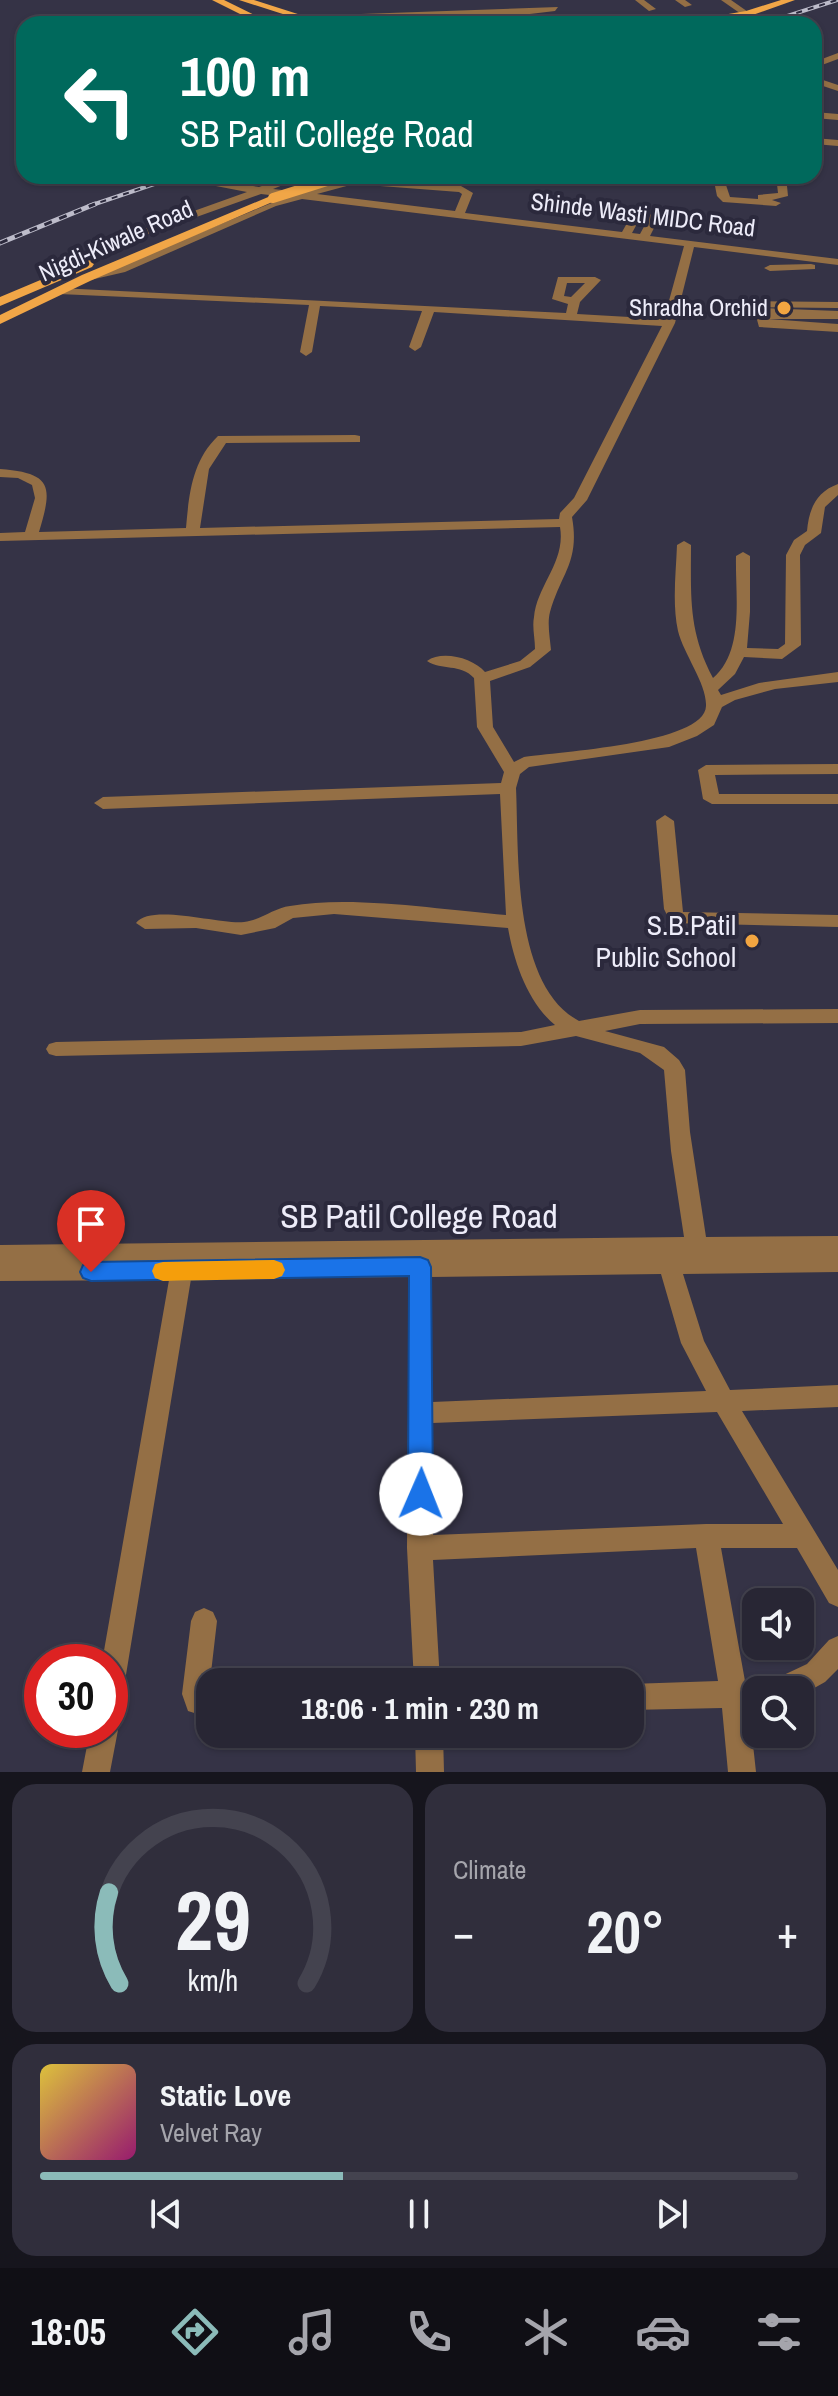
<!DOCTYPE html>
<meta charset="utf-8">
<style>
:root{--surface:#282634;--page:#302e3c;--text:#f1f3f6;--muted:#a5a5ac;--line:#44434f;--accent:#8bbbb9}
body{margin:0;font-family:"Archivo Narrow",sans-serif;background:var(--page);color:var(--text);height:100vh;display:flex;flex-direction:column;font-size:30px;white-space:nowrap}
*{box-sizing:border-box;margin:0}
p{font-size:26px;color:var(--muted)}
.icon{flex:none;width:44px;height:44px;fill:none;stroke:currentColor;stroke-width:2;stroke-linecap:round;stroke-linejoin:round}
.map{position:relative;height:1772px;overflow:hidden}
.drawer{display:flex;flex-direction:column;gap:12px;padding:12px;background:#16151d;flex:1}
.drawer>*{flex:none}
.guide{position:absolute;left:16px;top:16px;width:806px;height:168px;border-radius:24px;box-shadow:0 2px 6px #0004,0 0 0 2px var(--line);background:#00695c;color:#fff;overflow:hidden}
.buttons{position:absolute;left:742px;top:1588px;display:grid;gap:16px}
.buttons a{display:grid;place-items:center;width:72px;height:72px;border-radius:16px;background:var(--surface);box-shadow:0 2px 6px #0004,0 0 0 2px var(--line);font-size:40px}
.speed{position:absolute;left:24px;top:1644px;display:flex;gap:16px;font-size:40px;font-weight:700;text-align:center}
.speed>*{display:grid;place-content:center;width:104px;height:104px;border-radius:50%;background:var(--surface);box-shadow:0 2px 6px #0004,0 0 0 2px var(--line);line-height:1}
.speed .limit{border:12px solid #d22;background:#fff;color:#111}
.pin{position:absolute;display:grid;place-items:center;width:68px;height:68px;color:#fff;margin:-82px -34px;border-radius:50% 50% 50% 0;rotate:-45deg;box-shadow:0 0 8px #0007}
.pin .icon{rotate:45deg}
.me{position:absolute;width:88px;margin:-44px;rotate:1deg;stroke-linejoin:round;filter:drop-shadow(0 0 6px #0008)}
.turn{display:flex;align-items:center;gap:28px;height:168px;padding:0 32px;font-size:36px}
.turn .icon{width:104px;height:104px;stroke-width:2.5}
.turn b{display:block;font-size:56px;line-height:68px}
.big{font-size:60px;font-weight:800;line-height:1.1}
.drawer .tile{flex:1;display:flex;flex-direction:column;justify-content:center;gap:12px;min-width:0;padding:0 28px;border-radius:24px;background:var(--page)}
.drawer .dial{align-items:center;gap:0}
.dial svg{height:208px;overflow:visible;fill:none;stroke:var(--line);stroke-width:7;stroke-linecap:round;text-anchor:middle}
.dial text{fill:var(--text);stroke:none}
.song{display:flex;align-items:center;gap:24px}
.cover{width:96px;height:96px;border-radius:12px;background:linear-gradient(135deg,hsl(50 70% 55%),hsl(320 70% 35%))}
.played{height:8px;border-radius:4px;background:linear-gradient(90deg,var(--accent) 40%,var(--line) 40%)}
.keys{display:flex;justify-content:space-around;direction:ltr}
.heat{display:flex;justify-content:space-between;align-items:center;font-size:44px;direction:ltr}
.drawer .tiles{flex:1;display:grid;gap:12px;grid-template-columns:1fr 1fr}
.tile:last-child{grid-column:span 2}
.trip{position:absolute;left:196px;top:1668px;width:448px;height:80px;border-radius:24px;background:var(--surface);box-shadow:0 2px 6px #0004,0 0 0 2px var(--line);font-weight:800;line-height:80px;text-align:center}
.tabs{display:flex;height:128px;justify-content:space-around;align-items:center;background:#100f15;color:var(--muted)}
.tabs .icon{width:56px;height:56px}
.tabs .current{color:var(--accent)}
.tabs b{font-size:36px;color:var(--text)}
.map>svg:first-child{display:block}
.lines{fill:none;stroke-linecap:round;stroke-linejoin:round}
.minor-tunnel{stroke:#514f61;stroke-width:9;stroke-dasharray:9 5;stroke-linecap:butt}
.minor{fill:#946f45;fill-rule:evenodd}
.major{fill:#f1a647;fill-rule:evenodd}
.rail-far1-casing{stroke:#bdbcca;stroke-width:4}
.rail-casing{stroke:#bdbcca;stroke-width:5}
.rail-far1{stroke:#2b293c;stroke-width:2;stroke-dasharray:6;stroke-linecap:butt}
.rail{stroke:#2b293c;stroke-width:3;stroke-dasharray:8;stroke-linecap:butt}
.major-bridge{stroke:#f1a647;stroke-width:10}
.route{fill:#1a73e8;stroke:#114b97;stroke-width:2}
.slow{fill:#f59e0b}
.poi-dot{fill:#f2a541;stroke:#2b293c;stroke-width:3}
.labels{text-anchor:middle;stroke-width:8;stroke-linejoin:round;paint-order:stroke}
.far-street-label{font-size:24px;fill:#edecf9;stroke:#2b293c}
.far-poi-label{font-size:24px;fill:#edecf9;stroke:#2b293c;text-anchor:end}
.poi-label{font-size:28px;fill:#edecf9;stroke:#2b293c;text-anchor:end}
.near-street-label{font-size:34px;fill:#edecf9;stroke:#2b293c}
</style>
<div class="map">
<svg width="838" height="1772" viewBox="0 0 838 1772">
<rect width="100%" height="100%" fill="#353346"/>
<g class="lines">
<path class="minor-tunnel" d="M186,176l8,3"/>
<path class="minor" d="M635,0h9l12,9 -7,2z
M675,0h10l7,5 -7,2z
M721,0h10l20,14 -7,2z
M558,7l-3,4 -42,5 -152,4 -4,-3 4,-3z
M838,53v6l-24,9v-6z
M814,77l24,8v6l-24,-8z
M814,112l24,2v6l-24,-2z
M814,138l24,2v6l-24,-2z
M194,176l65,11 31,-11h15l-32,13 28,3 57,-16 103,10 12,7 -8,20 157,19 13,-23 5,-3 5,3 -13,24 8,1 13,-24 5,-3 5,3 -13,26 188,23v6l-144,-18 -19,76 -88,177 -15,17c8,45 -11,56 -22,95 -3,11 0,26 1,38l-21,17 -40,14 3,46 21,35 10,-5c32,-5 181,-13 182,-51 1,-22 -22,-51 -28,-75 -6,-28 -2,-58 -1,-86l7,-4 7,4c0,51 -3,86 22,133 32,-27 22,-83 23,-122l7,-4 7,4v56l-3,36 31,1 7,-5 1,-89 8,-15 13,-9c2,-22 9,-39 31,-47v11l-13,12 -4,26 -16,12 -5,10 1,90 -19,14 -38,-2 -9,17 -17,16 3,5 38,-12 79,-11v10l-63,7 -40,11 -13,7 -8,18 -17,11 -28,11 -140,20 -9,7 -4,14c3,65 -4,197 63,233l61,-11 198,-1v14l-198,1 -35,7 59,16 15,13 6,10 5,62 16,105 132,-1v36l-155,2 21,67 26,49 108,-5v22l-96,4 96,159v37l-9,-4 -32,-55h-76l24,133 21,3 2,6h-12v17l-7,1 7,64h-28l-6,-64 -92,2v-26l88,-3 -22,-133 -263,12 7,122h-26l-7,-134 2,-271 -218,2 -68,414 -3,10 -10,3v-44h-8l67,-382 -169,1v-36l684,-8 -13,-86 -7,-81 -24,-17 -64,-17 -55,10 -465,10 -7,-2 -3,-5 3,-5 7,-2 465,-10 34,-7c-27,-22 -41,-63 -47,-97l-174,-14 -41,4 -18,10 -34,7 -45,-7 -51,1 -9,-6c15,-20 85,2 108,-1 17,-2 30,-14 46,-16 63,-11 151,4 216,9l-6,-121 -397,15 -9,-6 9,-6 398,-14 3,-11 -27,-45 -3,-49c-14,-15 -32,-7 -47,-17 15,-11 46,-3 58,11l35,-11 15,-12c0,-11 -3,-22 -1,-32 3,-32 32,-55 26,-90l-560,14v-8l25,-1 10,-34 -3,-13 -14,-7 -18,-1v-8c52,4 53,17 39,63l147,-4c3,-34 6,-67 32,-92l137,-1 5,1v6l-134,1 -17,26 -9,59 359,-9 1,-6 14,-15 88,-172 -228,-14 -13,35 -6,4 -6,-4 13,-36 -102,-5 -8,46 -6,4 -6,-4 9,-47 -250,-11 -6,-3 6,-3 507,25 2,-9 -16,-5 6,-22h37l6,3 -21,22 -3,12 87,5 20,-73 -382,-47 -26,7 -151,66 -39,9 -6,-3 37,-11 169,-70 -25,-3 -157,56 -23,20h-8v-4l23,-20 151,-54 -57,-11 -1,-2zM354,184l105,8 3,2 -7,17 -138,-17zM567,283h18l-14,14 -7,-1zM661,1274l20,69 25,48 -274,11 -1,-125zM717,1412l66,112h-77l-273,11 -1,-112z
M713,176h10l7,21 28,2v-4l20,-2 -2,-17h10l2,20 -16,4 9,3 -5,3 -53,-4 -6,-6z
M811,264l4,1v4l-45,2 -6,-3 6,-3z
M728,301l110,1v6l-100,-1 100,4v8h-70l70,5v8l-79,-5 -3,-11 -27,-4z
M838,764v10l-123,1 4,19h119v10h-126l-9,-5 -5,-29 8,-5z
M665,815l9,6 9,91 155,3v12l-167,-4 -7,-14 -8,-88z
M204,1608l9,4 4,9 -8,69 1,28 -22,-7 -6,-17 9,-73 4,-9z
M838,1636v33l-13,13 -25,14v-6h-30l3,-10 34,-16 22,-24z
M110,1719l8,11 -8,42h-28l8,-42h20z
M415,1734h28l1,38h-28z"/>
<path class="major" d="M212,0h12l49,24h-13z
M239,0h15l75,24h-15z
M781,0h14l-48,17 -77,7 76,-13z
M273,195l6,3 -2,2 -187,81 -90,43v-9l82,-40z
M88,260l6,4 -2,3 -92,39v-9z"/>
<defs>
<path id="rail-far1" d="M762,24l75,-24
M89,206l89,-30"/>
<path id="rail" d="M0,243l95,-39"/>
</defs>
<use href="#rail-far1" class="rail-far1-casing"/>
<use href="#rail" class="rail-casing"/>
<use href="#rail-far1" class="rail-far1"/>
<use href="#rail" class="rail"/>
<path class="major-bridge" d="M273,198l70,-22"/>
</g>
<path class="route" d="M420,1257l8,3 3,7 2,227 -3,8 -9,4 -9,-4 -4,-8 1,-218 -318,5 -8,-3 -3,-6 3,-7 8,-3z"/>
<path class="slow" d="M274,1260l8,3 3,7 -3,6 -8,3 -111,2 -8,-3 -3,-7 3,-7 8,-2z"/>
<g class="poi-dot">
<circle cx="784" cy="308" r="8"/>
<circle cx="752" cy="941" r="8"/>
</g>
<g class="labels">
<g class="far-street-label">
<text transform="translate(643 215) rotate(7)" y="8">Shinde Wasti MIDC Road</text>
<text transform="translate(116 241) rotate(-24)" y="8">Nigdi-Kiwale Road</text>
</g>
<g class="far-poi-label">
<text x="768" y="316">Shradha Orchid</text>
</g>
<g class="poi-label">
<text x="736" y="935">S.B.Patil<tspan x="736" dy="32">Public School</tspan></text>
</g>
<g class="near-street-label">
<text x="419" y="1228">SB Patil College Road</text>
</g>
</g>
</svg>
<div class="buttons">
<a><svg class="icon" aria-label="sound" viewBox="0 0 24 24"><path d="M4 9h4l5-4v14l-5-4H4zM17 9q2 3 0 6"/></svg></a>
<a><svg class="icon" aria-label="search" viewBox="0 0 24 24"><circle cx="10" cy="10" r="6"/><path d="M15 15l6 6"/></svg></a>
</div>
<div class="speed"><div class="limit">30</div></div>
<div class="pin" style="left:91px;top:1272px;background:#d93025"><svg class="icon" aria-label="arrive" viewBox="0 0 24 24"><path d="M6 21V4h12l-3 4 3 4H6"/></svg></div>
<svg class="me" style="left:421px;top:1494px" viewBox="-20 -20 40 40"><circle r="19" fill="#fff"/><path d="M0-13L10 11 0 6-10 11z" fill="#1a73e8"/></svg>
<div class="trip">18:06 · 1 min · 230 m</div>
<div class="guide">
<div class="turn"><svg class="icon" aria-label="left" viewBox="0 0 24 24"><path d="M17 20v-9H6M10 6l-5 5 5 5"/></svg><div><b>100 m</b>SB Patil College Road</div></div>
</div>
</div>
<section class="drawer">
<div class="tiles">
<div class="tile dial"><svg viewBox="0 0 100 80">
<path d="M14 69A42 42 0 1 1 86 69"/>
<path d="M14 69A42 42 0 0 1 10 34" stroke="#8bbbb9"/>
<text x="50" y="56" font-size="32" font-weight="700">29</text>
<text x="50" y="72" font-size="11">km/h</text>
</svg></div>
<div class="tile"><p>Climate</p>
<div class="heat"><a>−</a><b class="big">20°</b><a>+</a></div>
</div>
<div class="tile">
<div class="song"><i class="cover"></i><div><b>Static Love</b><p>Velvet Ray</p></div></div>
<div class="played"></div>
<div class="keys"><svg class="icon" aria-label="previous" viewBox="0 0 24 24"><path d="M18 5L8 12l10 7zM5 5v14"/></svg><svg class="icon" aria-label="pause" viewBox="0 0 24 24"><path d="M8 5v14M16 5v14"/></svg><svg class="icon" aria-label="next" viewBox="0 0 24 24"><path d="M6 5l10 7-10 7zM19 5v14"/></svg></div>
</div>
</div>
</section>
<nav class="tabs">
<b>18:05</b>
<svg class="icon current" aria-label="directions" viewBox="0 0 24 24"><path d="M12 3l9 9-9 9-9-9zM9 14v-3h6M13 9l2 2-2 2"/></svg>
<svg class="icon" aria-label="music" viewBox="0 0 24 24"><path d="M9 18V5l10-2v13"/><circle cx="6" cy="18" r="3"/><circle cx="16" cy="16" r="3"/></svg>
<svg class="icon" aria-label="phone" viewBox="0 0 24 24"><path d="M5 4h4l2 5-3 2q2 4 5 5l2-3 5 2v4C11 20 4 13 5 4z"/></svg>
<svg class="icon" aria-label="climate" viewBox="0 0 24 24"><path d="M12 3v18M4 7l16 10M4 17L20 7"/></svg>
<svg class="icon" aria-label="car" viewBox="0 0 24 24"><path d="M5 17H2v-5l4-1 3-4h7l3 4 3 1v5h-3M9 17h6M6 11h13"/><circle cx="7" cy="17" r="2"/><circle cx="17" cy="17" r="2"/></svg>
<svg class="icon" aria-label="filters" viewBox="0 0 24 24"><path d="M4 7h16M4 17h16"/><circle cx="9" cy="7" r="2"/><circle cx="15" cy="17" r="2"/></svg>
</nav>
